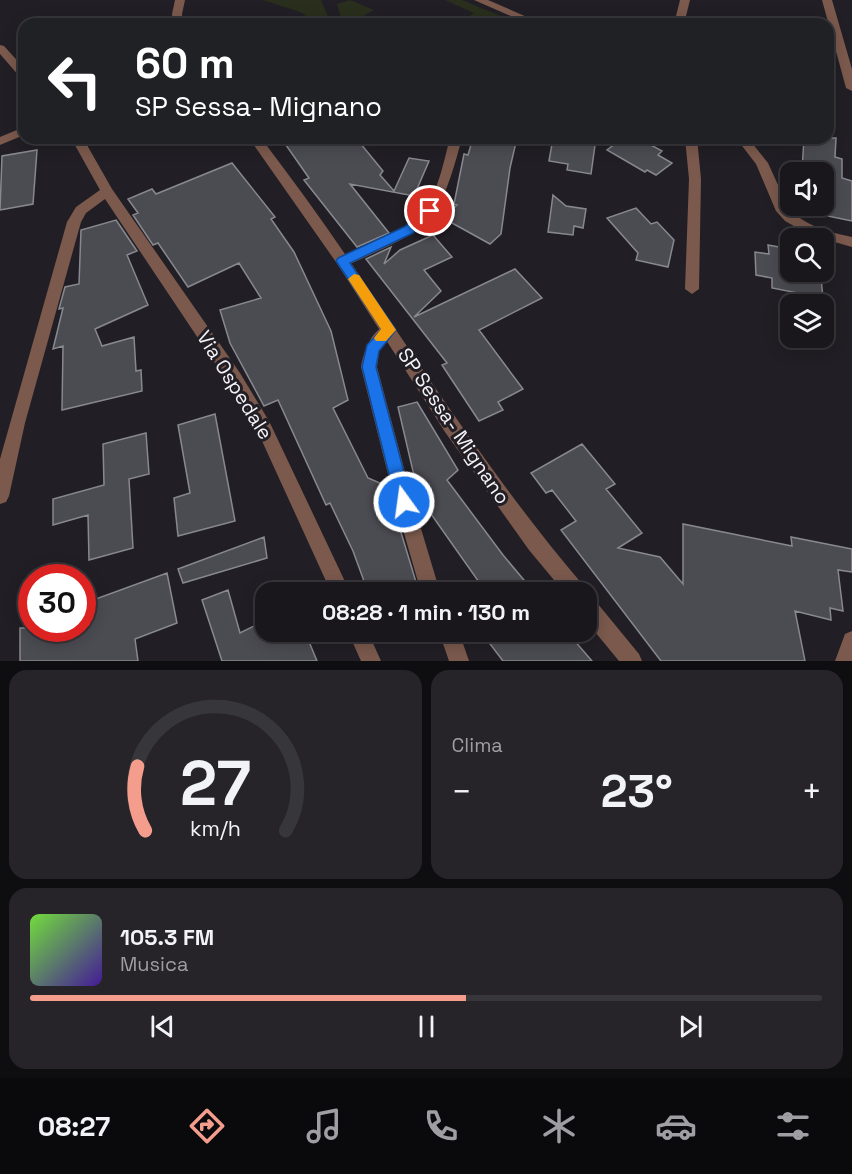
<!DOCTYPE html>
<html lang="it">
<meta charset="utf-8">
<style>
:root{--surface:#19171c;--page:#262429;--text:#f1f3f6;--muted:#9f9fa3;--line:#37363b;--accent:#f49d8d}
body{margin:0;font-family:"Space Grotesk",sans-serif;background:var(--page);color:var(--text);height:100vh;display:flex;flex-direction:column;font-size:22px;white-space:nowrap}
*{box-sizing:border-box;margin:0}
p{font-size:20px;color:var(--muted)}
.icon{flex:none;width:33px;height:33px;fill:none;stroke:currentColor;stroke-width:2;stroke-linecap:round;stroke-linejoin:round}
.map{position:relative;height:661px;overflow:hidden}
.details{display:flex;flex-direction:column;gap:9px;padding:9px;background:#0e0d0f;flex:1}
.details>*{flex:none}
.hud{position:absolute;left:18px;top:18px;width:816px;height:126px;border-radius:18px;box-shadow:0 3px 15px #0003,0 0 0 2px var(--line);background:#202124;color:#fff;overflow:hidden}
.buttons{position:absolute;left:780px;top:162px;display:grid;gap:12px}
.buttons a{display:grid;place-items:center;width:54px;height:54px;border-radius:12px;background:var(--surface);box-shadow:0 3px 15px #0003,0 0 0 2px var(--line);font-size:30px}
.speed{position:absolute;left:18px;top:564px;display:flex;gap:12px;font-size:30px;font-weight:700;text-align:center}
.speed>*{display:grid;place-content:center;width:78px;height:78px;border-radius:50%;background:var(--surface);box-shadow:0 3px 15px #0003,0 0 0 2px var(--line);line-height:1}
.speed .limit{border:9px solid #d22;background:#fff;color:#111}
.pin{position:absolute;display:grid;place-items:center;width:51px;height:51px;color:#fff;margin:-26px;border:3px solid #fff;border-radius:50%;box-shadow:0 2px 6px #0007}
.me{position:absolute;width:66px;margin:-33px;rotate:346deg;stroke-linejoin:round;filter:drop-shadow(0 0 4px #0008)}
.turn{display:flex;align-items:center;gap:21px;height:126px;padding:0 18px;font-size:27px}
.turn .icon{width:78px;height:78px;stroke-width:2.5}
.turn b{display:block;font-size:42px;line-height:51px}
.big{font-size:45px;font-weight:800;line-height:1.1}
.details .widget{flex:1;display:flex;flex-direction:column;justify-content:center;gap:9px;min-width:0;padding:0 21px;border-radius:18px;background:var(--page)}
.details .dial{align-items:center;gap:0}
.dial svg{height:156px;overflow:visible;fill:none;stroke:var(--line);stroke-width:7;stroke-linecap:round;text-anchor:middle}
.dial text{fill:var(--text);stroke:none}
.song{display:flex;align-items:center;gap:18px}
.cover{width:72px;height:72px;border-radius:9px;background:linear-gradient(135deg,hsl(100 70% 55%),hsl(260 70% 35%))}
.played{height:6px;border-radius:3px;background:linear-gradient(90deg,var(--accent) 55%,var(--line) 55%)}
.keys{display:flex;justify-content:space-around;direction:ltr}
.heat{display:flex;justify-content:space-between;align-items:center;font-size:33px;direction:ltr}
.details .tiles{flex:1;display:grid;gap:9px;grid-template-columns:1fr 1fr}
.widget:last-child{grid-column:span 2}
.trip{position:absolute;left:255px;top:582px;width:342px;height:60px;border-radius:18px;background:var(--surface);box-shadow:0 3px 15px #0003,0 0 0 2px var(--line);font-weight:800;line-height:60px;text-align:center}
.dock{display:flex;height:96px;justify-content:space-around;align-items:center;background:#0a090b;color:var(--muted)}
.dock .icon{width:42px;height:42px}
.dock .current{color:var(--accent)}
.dock b{font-size:27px;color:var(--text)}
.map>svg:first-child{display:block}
.green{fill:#292f1c}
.building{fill:#4b4b52;stroke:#888890;stroke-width:1.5}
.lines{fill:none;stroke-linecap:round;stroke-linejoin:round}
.minor{fill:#7b594d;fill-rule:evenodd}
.tertiary{fill:#7b594d;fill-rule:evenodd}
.route{fill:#1a73e8;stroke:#114b97;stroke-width:1.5}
.slow{fill:#f59e0b}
.labels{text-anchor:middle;stroke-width:6;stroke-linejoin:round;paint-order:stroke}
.street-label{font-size:20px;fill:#f5f3f7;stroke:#211f25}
</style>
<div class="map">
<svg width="852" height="661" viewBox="0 0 852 661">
<rect width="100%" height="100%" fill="#211f25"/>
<path class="green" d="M263,0h58l10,24h-12l-19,-12z
M350,0l24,10 -26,14h-5l-6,-20z
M445,0h17l58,24h-53l-1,-5 8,-6z"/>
<path class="building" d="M281,138h75l27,33 -3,4 14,16 15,-33 20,3 -15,35 -64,-12 39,49 -32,14 -53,-67 5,-2z
M473,138h44l-7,30 -9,66 -11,10 -47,-26 14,-13 -3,-1 10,-50 4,1z
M553,138h43l-5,36 -24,-4 1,-6 -19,-3z
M623,138h15l24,13 -4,4 14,8 -16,12 -9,-5 -2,2 -38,-22z
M804,138h32l-1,19 7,2v19l10,3v40l-39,-8 1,-7h10v-34l-22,-2z
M37,150l-4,54 -33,6 2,-54z
M232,163l43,54 -4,2 23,33 37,79 17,69 -15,8 35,70 19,8 32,106h-51l-15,-41 -23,-48 -4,2 -48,-105 -14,6 -34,-63 -10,-33 41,-12 -22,-35 -51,24 -30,-44 -5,2 -20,-30 5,-2 -10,-14 24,-10 4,5z
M553,195l13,11 20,3 -3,19 -9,-2 -1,9 -25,-3z
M636,208l15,16 6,-2 17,18 -6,27 -32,-7 2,-7 -31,-35z
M116,220l21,31 -10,4 21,50 -53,24 7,17 32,-9 2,34 5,-1 1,21 -80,19 1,-64 -10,3 10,-41 -4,1 6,-22 14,-3 2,-54z
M433,235l19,22 -28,13 17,21 -27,26 101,-48 27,29 -63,32 44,59 -25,13 5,8 -24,11 -37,-56 5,-2 -81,-104 25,-12 -7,17 16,-14z
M768,245l22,4v23h18l1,4 12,2 2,20 -51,-10v-10l-16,-3 -1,-23 14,2z
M417,402l41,68 -11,10 56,75 31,37h-48l-67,-95 -21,-90z
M215,414l20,107 -57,15 -4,-38 16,-5 -12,-68z
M146,433l3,41 -20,5 4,69 -44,12 -1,-45 -35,10v-26l51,-14 -1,-41z
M582,444l33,40 -9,5 36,44 -24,15 42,9 23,27v-60l109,22 -1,-9 61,12v23l-14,-2 5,41 -13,-3 1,12 -36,-9 10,50h-144l-100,-131 15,-9 -24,-31 -6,3 -15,-20z
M264,537l3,21 -84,25 -5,-14z
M167,573l10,50 -42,16 3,22h-118v-33h62v-24z
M228,590l12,43 26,-13v12h39l12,29h-95l-20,-61z
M481,632h86l25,29h-89z"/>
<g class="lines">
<path class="minor" d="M474,0h14l55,24h-14z
M680,0h10l-6,24h-10z
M822,0h10l20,69v22l-6,-3z
M0,45l4,1 20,22v10l-4,-1 -20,-23z
M24,127v8l-24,10v-8z
M71,138h12l29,51 128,184 29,48 81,171h-19l-74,-162 -29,-47 -123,-184 -19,14 -5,9 -56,201 -16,73 -3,6 -6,2v-45l67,-237 9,-15 24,-17z
M450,138h12c-24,90 -32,89 -114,127h-10l-2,-4 2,-4c31,-13 71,-23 90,-54 12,-19 16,-43 22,-65z
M685,138h12l4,41 -2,110 -7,5 -7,-5 4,-110z
M736,138h12l20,25 21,46c17,17 39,23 63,28v10l-42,-12 -25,-14 -9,-10 -20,-47z
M389,324l5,2 2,4 -17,21 -2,16 36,135 27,90h-19l-26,-90 -34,-135c3,-17 10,-37 28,-43z
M852,631v30h-17l10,-27z
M348,632h20l13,29h-20z
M439,632h20l10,29h-20z"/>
<path class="tertiary" d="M175,0h10l-3,14 1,10h-10l-1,-10z
M249,138h12c30,40 60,80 88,122 75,111 147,223 234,325l2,7h-21l-35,-42 -84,-118 -107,-167z
M586,596l7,2 46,56 3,7h-23l-33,-40z"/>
</g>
<path class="route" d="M430,207l4,1v6l-21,19 -63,30 46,67 -17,21 -3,16 36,135 -2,5 -6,2 -5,-2 -3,-5 -34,-135 5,-22 15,-16 -46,-68 2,-3 66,-31z"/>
<path class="slow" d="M354,274l5,1 37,55 -10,11h-10l-2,-3 7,-9 -33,-50z"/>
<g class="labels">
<g class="street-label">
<text transform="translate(235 385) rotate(58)" y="7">Via Ospedale</text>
<text transform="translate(454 426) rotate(56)" y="7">SP Sessa- Mignano</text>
</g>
</g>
</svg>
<div class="buttons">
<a><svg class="icon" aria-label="sound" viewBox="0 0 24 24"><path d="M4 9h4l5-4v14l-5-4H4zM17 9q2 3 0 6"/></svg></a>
<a><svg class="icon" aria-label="search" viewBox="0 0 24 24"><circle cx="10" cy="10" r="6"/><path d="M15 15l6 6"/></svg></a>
<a><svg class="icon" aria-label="layers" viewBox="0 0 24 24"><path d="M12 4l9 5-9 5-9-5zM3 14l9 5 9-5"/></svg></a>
</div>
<div class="speed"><div class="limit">30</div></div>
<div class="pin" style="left:430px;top:211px;background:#d93025"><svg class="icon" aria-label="arrive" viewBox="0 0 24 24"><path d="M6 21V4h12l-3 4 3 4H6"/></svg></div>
<svg class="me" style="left:404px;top:502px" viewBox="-20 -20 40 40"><circle r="17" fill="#1a73e8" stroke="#fff" stroke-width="3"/><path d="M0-11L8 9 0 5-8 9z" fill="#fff"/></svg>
<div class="trip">08:28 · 1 min · 130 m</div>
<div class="hud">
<div class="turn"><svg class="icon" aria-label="left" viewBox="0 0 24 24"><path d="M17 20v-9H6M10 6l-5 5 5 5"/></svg><div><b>60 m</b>SP Sessa- Mignano</div></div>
</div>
</div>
<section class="details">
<div class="tiles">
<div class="widget dial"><svg viewBox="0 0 100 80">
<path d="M14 69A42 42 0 1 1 86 69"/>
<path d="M14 69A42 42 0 0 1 10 36" stroke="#f49d8d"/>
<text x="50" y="56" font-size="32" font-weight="700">27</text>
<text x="50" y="72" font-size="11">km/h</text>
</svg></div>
<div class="widget"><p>Clima</p>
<div class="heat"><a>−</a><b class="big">23°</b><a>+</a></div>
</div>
<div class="widget">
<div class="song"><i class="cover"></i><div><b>105.3 FM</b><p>Musica</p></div></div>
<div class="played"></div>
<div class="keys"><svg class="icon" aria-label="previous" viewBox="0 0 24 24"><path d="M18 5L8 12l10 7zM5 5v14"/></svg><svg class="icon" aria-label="pause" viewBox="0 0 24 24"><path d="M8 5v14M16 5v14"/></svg><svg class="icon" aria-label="next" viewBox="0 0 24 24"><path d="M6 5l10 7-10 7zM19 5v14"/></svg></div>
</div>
</div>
</section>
<nav class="dock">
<b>08:27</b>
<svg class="icon current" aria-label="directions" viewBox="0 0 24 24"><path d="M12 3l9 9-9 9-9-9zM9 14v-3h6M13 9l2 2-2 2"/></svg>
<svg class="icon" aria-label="music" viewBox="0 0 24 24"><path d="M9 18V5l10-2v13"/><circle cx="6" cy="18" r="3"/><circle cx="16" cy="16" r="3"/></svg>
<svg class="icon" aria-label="phone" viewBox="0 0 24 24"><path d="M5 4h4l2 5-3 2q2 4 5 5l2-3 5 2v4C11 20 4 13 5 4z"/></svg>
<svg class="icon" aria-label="climate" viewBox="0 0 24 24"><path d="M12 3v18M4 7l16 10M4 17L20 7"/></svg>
<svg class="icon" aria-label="car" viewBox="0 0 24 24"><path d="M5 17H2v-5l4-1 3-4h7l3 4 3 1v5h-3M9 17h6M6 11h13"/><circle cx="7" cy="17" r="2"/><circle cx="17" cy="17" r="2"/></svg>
<svg class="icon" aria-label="filters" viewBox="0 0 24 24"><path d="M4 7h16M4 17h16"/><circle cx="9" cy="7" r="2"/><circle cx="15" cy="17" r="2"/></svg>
</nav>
